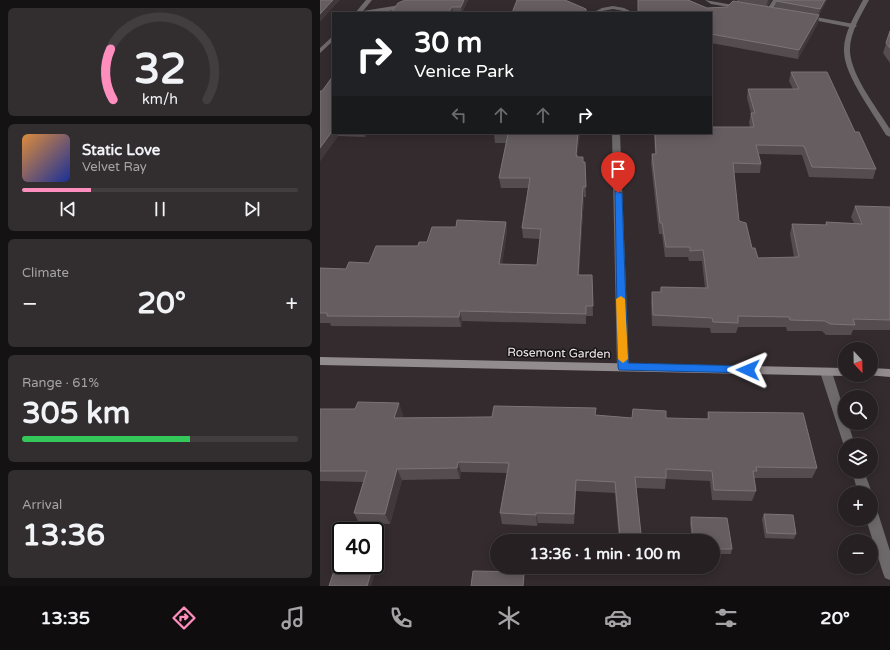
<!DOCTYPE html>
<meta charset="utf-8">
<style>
:root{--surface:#262022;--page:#322d2f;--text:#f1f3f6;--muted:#a4a3a5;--line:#423e40;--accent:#fe8ebd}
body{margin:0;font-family:"Varela Round",sans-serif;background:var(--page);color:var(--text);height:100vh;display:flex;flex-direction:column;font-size:15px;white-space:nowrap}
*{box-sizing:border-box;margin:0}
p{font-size:13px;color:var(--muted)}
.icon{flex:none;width:22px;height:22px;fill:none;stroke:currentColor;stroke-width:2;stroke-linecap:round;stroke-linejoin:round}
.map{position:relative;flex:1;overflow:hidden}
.sheet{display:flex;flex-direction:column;gap:8px;padding:8px;background:#151213;width:320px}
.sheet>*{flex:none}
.hud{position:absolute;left:12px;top:12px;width:380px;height:122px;border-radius:0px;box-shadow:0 2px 10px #0003,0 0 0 1px var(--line);background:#202124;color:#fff;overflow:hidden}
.needle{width:26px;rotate:158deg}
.controls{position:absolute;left:518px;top:342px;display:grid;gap:8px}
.controls a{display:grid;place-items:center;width:40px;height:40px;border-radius:50%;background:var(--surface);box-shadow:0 2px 10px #0003,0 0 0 1px var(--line);font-size:20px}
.speed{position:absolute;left:12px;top:522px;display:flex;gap:8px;font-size:20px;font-weight:700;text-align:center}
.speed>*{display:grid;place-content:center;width:52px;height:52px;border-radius:50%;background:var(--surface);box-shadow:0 2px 10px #0003,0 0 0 1px var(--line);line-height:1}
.speed .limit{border:2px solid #111;border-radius:6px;background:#fff;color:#111}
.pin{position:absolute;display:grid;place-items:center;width:34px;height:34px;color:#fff;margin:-41px -17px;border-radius:50% 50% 50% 0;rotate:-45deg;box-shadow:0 0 4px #0007}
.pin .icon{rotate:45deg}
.me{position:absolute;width:44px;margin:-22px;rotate:271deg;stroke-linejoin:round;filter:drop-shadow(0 0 3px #0008)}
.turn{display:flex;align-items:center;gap:14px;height:84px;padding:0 16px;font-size:18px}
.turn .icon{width:52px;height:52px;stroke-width:2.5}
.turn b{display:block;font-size:28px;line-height:34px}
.lanes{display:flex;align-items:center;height:38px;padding:0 16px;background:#0003;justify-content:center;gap:20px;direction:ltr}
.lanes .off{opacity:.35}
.big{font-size:30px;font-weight:700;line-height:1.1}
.sheet .tile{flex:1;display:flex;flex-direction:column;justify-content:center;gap:6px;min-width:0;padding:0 14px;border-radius:6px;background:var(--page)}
.sheet .dial{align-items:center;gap:0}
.dial svg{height:104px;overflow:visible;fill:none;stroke:var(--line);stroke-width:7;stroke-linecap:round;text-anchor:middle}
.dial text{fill:var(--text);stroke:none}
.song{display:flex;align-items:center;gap:12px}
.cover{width:48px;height:48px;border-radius:6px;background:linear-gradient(135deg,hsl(30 70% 55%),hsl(230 70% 35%))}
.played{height:4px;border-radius:2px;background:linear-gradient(90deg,var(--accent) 25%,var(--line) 25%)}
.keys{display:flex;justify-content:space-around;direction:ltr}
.heat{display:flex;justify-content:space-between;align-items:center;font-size:22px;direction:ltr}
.charge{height:6px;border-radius:3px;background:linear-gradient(90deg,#34c759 61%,var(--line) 0)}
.trip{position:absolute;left:170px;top:534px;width:230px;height:40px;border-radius:20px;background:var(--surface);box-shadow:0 2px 10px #0003,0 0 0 1px var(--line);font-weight:700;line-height:40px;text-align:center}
.tabs{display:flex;height:64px;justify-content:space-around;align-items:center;background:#0f0d0e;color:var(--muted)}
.tabs .icon{width:28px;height:28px}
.tabs .current{color:var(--accent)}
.tabs b{font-size:18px;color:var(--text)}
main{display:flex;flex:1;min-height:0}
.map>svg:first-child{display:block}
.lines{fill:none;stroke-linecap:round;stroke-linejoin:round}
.lane{fill:#6e6a6c;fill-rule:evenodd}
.street{fill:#6e6a6c;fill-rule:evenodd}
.secondary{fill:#938c8f;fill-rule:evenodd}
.wall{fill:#544c4f}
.shaded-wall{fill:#40383b}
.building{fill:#655d60;stroke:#7b7476}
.route{fill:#1a73e8;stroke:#114b97}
.slow{fill:#f59e0b}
.labels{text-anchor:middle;stroke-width:3;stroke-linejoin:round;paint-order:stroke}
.street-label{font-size:12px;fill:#f2edee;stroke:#181416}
</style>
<main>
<section class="sheet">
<div class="tile dial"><svg viewBox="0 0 100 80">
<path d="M14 69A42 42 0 1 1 86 69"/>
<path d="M14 69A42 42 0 0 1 12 30" stroke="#fe8ebd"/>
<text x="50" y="56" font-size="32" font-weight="700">32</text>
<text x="50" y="72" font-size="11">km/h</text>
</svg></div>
<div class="tile">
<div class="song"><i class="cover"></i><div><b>Static Love</b><p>Velvet Ray</p></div></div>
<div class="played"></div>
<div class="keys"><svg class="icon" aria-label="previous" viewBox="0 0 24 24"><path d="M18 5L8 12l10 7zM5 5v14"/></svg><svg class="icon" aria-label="pause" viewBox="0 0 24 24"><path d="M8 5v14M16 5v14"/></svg><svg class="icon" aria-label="next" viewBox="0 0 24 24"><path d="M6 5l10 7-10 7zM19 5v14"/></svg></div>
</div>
<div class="tile"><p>Climate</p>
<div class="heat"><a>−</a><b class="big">20°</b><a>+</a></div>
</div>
<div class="tile"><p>Range · 61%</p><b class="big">305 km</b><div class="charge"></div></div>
<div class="tile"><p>Arrival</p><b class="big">13:36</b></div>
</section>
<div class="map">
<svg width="570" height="586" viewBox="0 0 570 586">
<rect width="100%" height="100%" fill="#332b2e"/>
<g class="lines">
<path class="lane" d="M385,0l39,7 -3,2 -30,-5z
M453,0h6l-7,10 8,2v2l-14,-3z
M485,15l49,9 3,2 -3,2 -51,-10 -1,-1z"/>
<path class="street" d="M46,0h6l-9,11 37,-6 12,-5h8c-17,12 -45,13 -65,13z
M543,0h6c-8,15 -20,34 -19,52 2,25 27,56 40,77v8l-4,-2c-12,-21 -41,-58 -42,-83 -1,-18 11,-37 19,-52z
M293,6l11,2 10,5 -21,-4 -21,4 10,-5z
M13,36v5l-13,12v-5z
M292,133h8l9,234 -2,3 -4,1 -4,-1 -2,-3z
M506,368l4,1 2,3 13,41v10h3l7,22h-10v4l-25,-77 2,-3z
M532,471h12l8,22 -1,1v-1h-13z
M551,507l5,2 2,4 12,38v29l-5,-2 -2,-5 -17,-54h5z"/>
<path class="secondary" d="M0,357l525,11v7h4l-4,1 -525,-11z
M551,368l19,1v8l-23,-2h4z"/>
</g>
<path class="wall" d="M148,0l-6,13h-71z
M318,0h50l19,8 20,-1 10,-5v-2h34l-4,7 8,1 1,-7 51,-1 -8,15 -1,8 -20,36 -87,-16v-30h-73z
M570,31v32l-7,-10z
M471,72l64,60 21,37 -3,10 -64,-2 -7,-22 -43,-1 2,10 -1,9h-26l5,48 13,27 6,10 36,-1 -4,-23 2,-10 33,1 1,-3 28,1 -3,-6 4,-11 35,1v123h-37l-2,5h-25l-4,-4h-35l-1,-4h-48l-2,6h-25l-1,-5 -58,-2 -1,-24 1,-10h8l1,-5 44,1 -3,-27h-13l-1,-4h-23l-3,-23h-3l-8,-71 1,-9h3l-1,-21h57l39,-6 -1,-4 2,-10 -4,-15 1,-9h45l-4,-8z
M0,91h2l11,42h35l-3,4 -27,-1 -18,25z
M260,133l-3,22v2l6,5h2l1,35h-2l-5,78h13l1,41h-7v8l-124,-3 -1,6 -130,-1 -1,-3h-10v-55l26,1 23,-6 58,-21 29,-15 50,-5 1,9 -5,33 35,1 3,-26 -17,-1 -1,-10 6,-40h-27l-2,-10 7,-35h-11l-1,-9z
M0,409l83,5 -1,4 194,-3 36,3 75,1 1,-7 109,56 -5,10h-57l-1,2 2,11 -4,10 -40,-1 -2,-19 -44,-2 -1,10 -29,-1 5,46 -1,7h-21l-4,-48 -39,-2 -2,33 -36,-1 -1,3 -35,-2 -2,-11 7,-40 -46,-1 -1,7 -58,1 -12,44 -31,-1 -5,-10 9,-31 -43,-1z
M444,514l32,20 -2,5 -29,-1 -3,-19z
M371,517l41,32 -1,5h-18v-13h-21l-2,-18z"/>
<path class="shaded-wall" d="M13,0h7l-20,22v-8z
M144,0h4l-6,13 -1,-6z
M448,0h3l-5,7z
M505,0h2l-9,17 2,-8z
M132,7l1,6h-5z
M499,15l-1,8 -20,36 1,-9z
M13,130v3h4l1,3 -18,25v-13z
M44,133h4l-3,4z
M258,133h2l-4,32v-10z
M263,187l1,10 -6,88v-10z
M186,222l1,9 -6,43 -2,-10z
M140,311l2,10 -1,6 -2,-10z
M79,403l4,11 -4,15 -5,-11z
M138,462l3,10 -1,7 -3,-11z
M77,469l5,11 -12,44 -5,-10z
M256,480v11l-2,33v-10z
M216,513l2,10 -1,3 -1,-11z
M53,566l3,5 -5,15h-4z
M204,572l1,4 -1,10h-1z"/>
<path class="building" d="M0,0h13l-13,14z
M85,0h59l-3,7h-9l-4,6h-57l7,-10z
M197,0h48l21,9v4h-74z
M318,0h50l19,8 20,-1 6,-6 86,14 -20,35 -88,-16v-21h-73z
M456,0h49l-5,9 -44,-8z
M570,31v17l-4,-5z
M471,72h36l28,60h4l17,37 -64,-2 -8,-21 -48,-1 5,19 -28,-1 6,58 7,2 6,25h3l3,10 41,-1 -7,-33 35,1 -1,-3 36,2 -7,-18 35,1v113l-37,-1 2,6 -25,-1 -5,-3 -35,-1 -1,-3 -51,-1v7l-25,-1 -1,-4 -59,-3 -1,-23h9v-5l47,1 -5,-38 -13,1v-4h-24l-4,-24h-2l-8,-69h4l-1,-21h56v-6h43l-3,-14h4l-7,-24h51z
M13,76v54l-13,18v-57h2z
M174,133h84l-2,22h1v2h6v5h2l1,25h-3l-5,88h14l1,31h-7v8l-126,-3 -1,6 -132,-1v-3h-7v-45l26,1 3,-7 20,1 7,-17h42l1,-4h8l5,-15h24l1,-7 49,2 -7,42 38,1 4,-36 -19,-1 8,-50h-31l9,-44h-14z
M38,402l41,1 -5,15 98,-1 2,-11 102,2 -1,7 37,3 1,-9 33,2v7l43,1 -1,-7 95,1 14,55 -61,-1 1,4h-4l3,20 -42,-1 -2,-19 -46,-2v9l-31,-1 6,57 -21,2 -5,-54 -39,-2 -2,34 -38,-1v2l-36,-2 9,-50 -51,-1 -1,6 -60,1 -12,45 -31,-1 13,-42h-47v-62h35z
M444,514l29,1 3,19 -29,-1z
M371,517l36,1 5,31h-19v-8h-20z
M16,565l37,1 -6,20h-38z
M153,571l51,1 -1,14h-52z"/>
<path class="route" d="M295,191l7,2 6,170 120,3 4,1 1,3 -1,3 -133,-3 -1,-3z"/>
<path class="slow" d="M301,296l4,3 3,60 -5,4 -5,-4 -2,-60z"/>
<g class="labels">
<g class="street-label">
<text transform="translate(239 353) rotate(1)" y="4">Rosemont Garden</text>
</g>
</g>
</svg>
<div class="controls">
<a><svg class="needle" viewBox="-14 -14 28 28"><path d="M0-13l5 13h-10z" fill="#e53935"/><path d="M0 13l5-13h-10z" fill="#a4a3a5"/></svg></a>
<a><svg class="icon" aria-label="search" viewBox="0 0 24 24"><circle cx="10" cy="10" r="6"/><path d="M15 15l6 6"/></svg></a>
<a><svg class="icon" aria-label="layers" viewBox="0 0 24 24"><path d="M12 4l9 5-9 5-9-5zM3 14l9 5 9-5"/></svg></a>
<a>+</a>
<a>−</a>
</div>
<div class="speed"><div class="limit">40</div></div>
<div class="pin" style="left:298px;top:193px;background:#d93025"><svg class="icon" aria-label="arrive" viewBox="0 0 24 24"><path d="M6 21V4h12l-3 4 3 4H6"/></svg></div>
<svg class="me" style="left:428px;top:370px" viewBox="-20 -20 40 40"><path d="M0-17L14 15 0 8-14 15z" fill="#1a73e8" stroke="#fff" stroke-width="4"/></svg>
<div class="trip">13:36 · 1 min · 100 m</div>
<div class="hud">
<div class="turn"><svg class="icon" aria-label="right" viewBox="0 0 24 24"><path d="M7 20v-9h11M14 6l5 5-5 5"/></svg><div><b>30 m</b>Venice Park</div></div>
<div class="lanes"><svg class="icon off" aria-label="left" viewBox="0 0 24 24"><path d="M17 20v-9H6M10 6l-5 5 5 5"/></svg><svg class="icon off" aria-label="ahead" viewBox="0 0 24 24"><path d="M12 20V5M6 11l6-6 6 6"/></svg><svg class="icon off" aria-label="ahead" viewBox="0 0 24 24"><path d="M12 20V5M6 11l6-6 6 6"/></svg><svg class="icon" aria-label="right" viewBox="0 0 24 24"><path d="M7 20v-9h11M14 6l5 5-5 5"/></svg></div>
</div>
</div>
</main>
<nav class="tabs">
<b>13:35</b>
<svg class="icon current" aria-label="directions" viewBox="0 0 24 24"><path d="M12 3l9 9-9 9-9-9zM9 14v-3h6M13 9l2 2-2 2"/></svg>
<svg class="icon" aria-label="music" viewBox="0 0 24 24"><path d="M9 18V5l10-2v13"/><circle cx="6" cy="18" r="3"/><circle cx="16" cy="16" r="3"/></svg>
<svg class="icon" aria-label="phone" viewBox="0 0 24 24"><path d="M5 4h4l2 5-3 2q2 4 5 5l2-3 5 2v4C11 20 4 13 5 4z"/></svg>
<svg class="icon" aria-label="climate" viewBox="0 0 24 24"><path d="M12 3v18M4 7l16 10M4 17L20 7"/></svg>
<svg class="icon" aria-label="car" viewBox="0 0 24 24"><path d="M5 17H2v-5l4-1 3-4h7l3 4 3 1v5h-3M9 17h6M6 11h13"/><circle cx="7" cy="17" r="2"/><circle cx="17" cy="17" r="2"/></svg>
<svg class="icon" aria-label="filters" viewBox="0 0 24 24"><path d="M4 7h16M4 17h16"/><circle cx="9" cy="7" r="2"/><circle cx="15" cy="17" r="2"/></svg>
<b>20°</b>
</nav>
